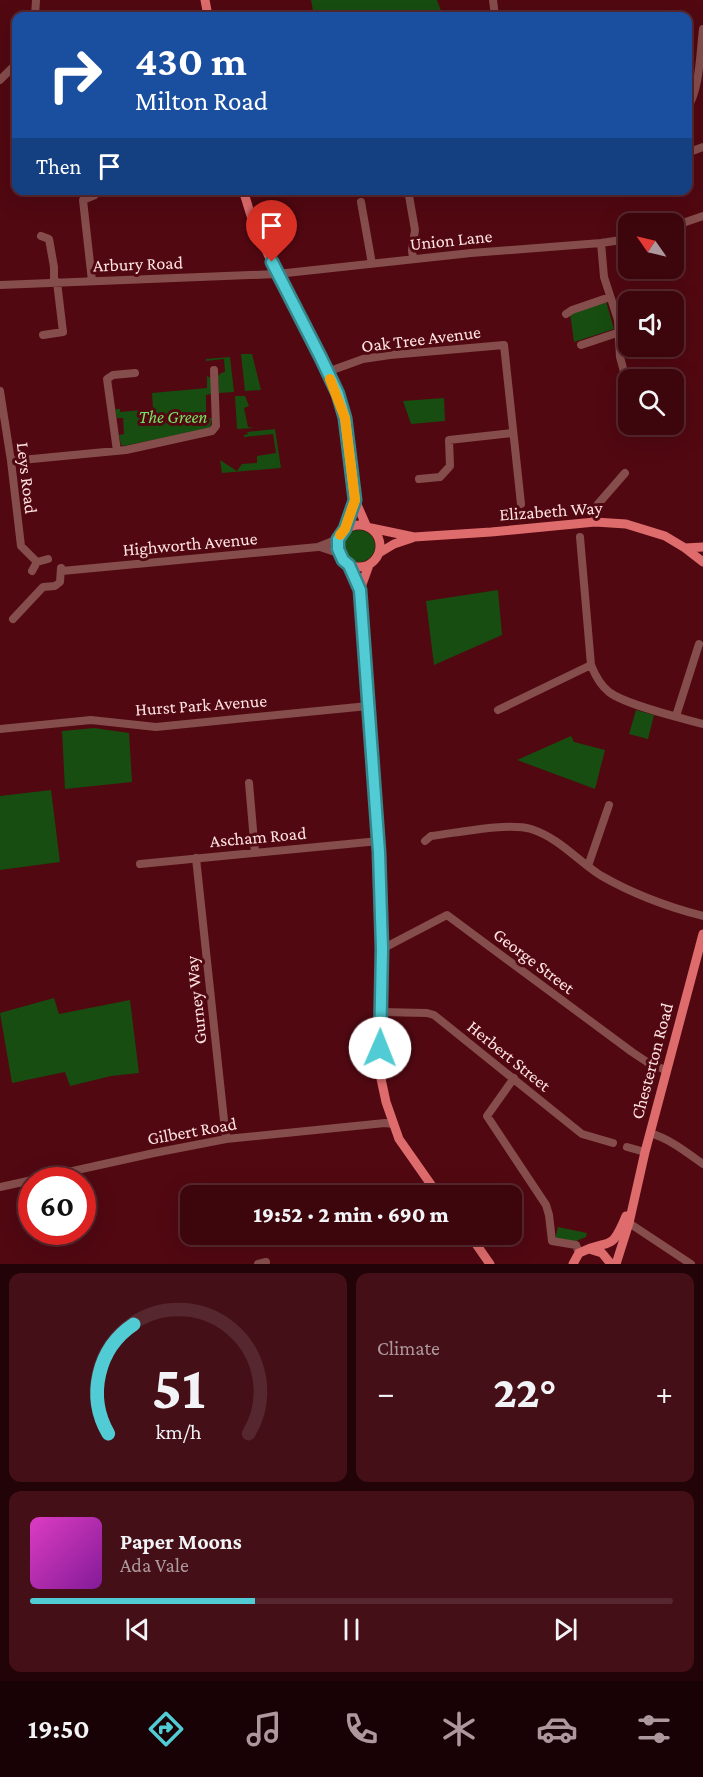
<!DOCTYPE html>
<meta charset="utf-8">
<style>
:root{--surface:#3d060d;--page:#440f16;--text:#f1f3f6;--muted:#ad999d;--line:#56272e;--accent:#51ccd4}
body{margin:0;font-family:"Crimson Pro",serif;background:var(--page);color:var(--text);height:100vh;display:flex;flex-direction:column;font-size:22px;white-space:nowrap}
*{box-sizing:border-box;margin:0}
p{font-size:20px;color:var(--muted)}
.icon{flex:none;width:33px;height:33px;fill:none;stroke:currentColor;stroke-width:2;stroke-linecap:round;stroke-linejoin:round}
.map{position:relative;height:1264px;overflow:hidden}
.drawer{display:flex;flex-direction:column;gap:9px;padding:9px;background:#220307;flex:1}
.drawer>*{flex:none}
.guide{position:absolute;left:12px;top:12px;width:680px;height:183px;border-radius:12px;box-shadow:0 6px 24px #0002,0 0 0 2px var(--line);background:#1a4fa0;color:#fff;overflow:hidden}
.needle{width:39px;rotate:304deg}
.controls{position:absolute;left:618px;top:213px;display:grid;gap:12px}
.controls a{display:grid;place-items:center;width:66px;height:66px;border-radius:12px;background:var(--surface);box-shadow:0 6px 24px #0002,0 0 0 2px var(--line);font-size:30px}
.speed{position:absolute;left:18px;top:1167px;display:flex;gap:12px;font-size:30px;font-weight:700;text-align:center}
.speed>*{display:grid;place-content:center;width:78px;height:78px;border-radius:50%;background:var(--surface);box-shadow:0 6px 24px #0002,0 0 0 2px var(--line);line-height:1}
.speed .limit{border:9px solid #d22;background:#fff;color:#111}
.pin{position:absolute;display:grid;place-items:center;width:51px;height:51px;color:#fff;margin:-62px -26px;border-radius:50% 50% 50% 0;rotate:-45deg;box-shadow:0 0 6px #0007}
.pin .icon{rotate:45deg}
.me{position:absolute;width:66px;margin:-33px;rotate:1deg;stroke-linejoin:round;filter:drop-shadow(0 0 4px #0008)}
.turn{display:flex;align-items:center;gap:21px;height:126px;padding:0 24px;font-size:27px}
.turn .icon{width:78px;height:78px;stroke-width:2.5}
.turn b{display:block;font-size:42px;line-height:51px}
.then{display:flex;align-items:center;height:57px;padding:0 24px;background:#0003;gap:12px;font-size:22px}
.big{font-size:45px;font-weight:800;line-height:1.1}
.drawer .widget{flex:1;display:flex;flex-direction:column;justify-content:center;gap:9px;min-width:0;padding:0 21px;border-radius:12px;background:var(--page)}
.drawer .dial{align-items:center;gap:0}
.dial svg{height:156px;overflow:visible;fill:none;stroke:var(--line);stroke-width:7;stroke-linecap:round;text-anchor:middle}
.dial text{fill:var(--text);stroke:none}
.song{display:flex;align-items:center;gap:18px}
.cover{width:72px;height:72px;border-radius:9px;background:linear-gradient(135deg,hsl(310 70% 55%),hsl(290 70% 35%))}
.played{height:6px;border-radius:3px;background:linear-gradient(90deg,var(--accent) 35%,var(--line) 35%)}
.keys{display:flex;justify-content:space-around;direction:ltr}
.heat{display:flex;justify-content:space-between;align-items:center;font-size:33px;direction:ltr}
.drawer .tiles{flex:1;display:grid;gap:9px;grid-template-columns:1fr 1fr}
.widget:last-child{grid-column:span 2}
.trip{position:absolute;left:180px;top:1185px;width:342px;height:60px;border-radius:12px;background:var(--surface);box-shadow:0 6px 24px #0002,0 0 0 2px var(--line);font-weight:800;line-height:60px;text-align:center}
.tabs{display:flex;height:96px;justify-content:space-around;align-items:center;background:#180205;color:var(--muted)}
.tabs .icon{width:42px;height:42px}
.tabs .selected{color:var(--accent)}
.tabs b{font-size:27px;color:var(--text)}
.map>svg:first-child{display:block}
.green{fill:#174d10}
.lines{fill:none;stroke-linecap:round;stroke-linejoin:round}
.minor{stroke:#854d4c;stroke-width:8}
.major{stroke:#df6c6d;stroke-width:9}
.route-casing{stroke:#35858a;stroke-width:15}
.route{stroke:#51ccd4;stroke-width:10}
.slow{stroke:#f59e0b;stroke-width:10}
.labels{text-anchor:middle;stroke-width:6;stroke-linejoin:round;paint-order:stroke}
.street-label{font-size:18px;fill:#ffe3e1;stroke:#510811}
.park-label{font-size:18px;font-style:italic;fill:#73e563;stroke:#510811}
</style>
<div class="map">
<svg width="703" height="1264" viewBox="0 0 703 1264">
<rect width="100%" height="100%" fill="#510811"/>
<path class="green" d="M311,0h126l6,16h-129z
M606,301l8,28 -40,13 -4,-29z
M241,354h11l9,36 -16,1z
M230,357l4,35 -15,1 -1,-17 3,-3 4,-1 -1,-13 -18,2v-2z
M207,376l4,2v16l-5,1v23h6l-2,10 -86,18 -3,-1 -2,-10 5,-1 -1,-16h-6l-2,-9h5v3l33,-3 -1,-16 55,-5z
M235,396h10l4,10 -5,2 4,19 6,1 -17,1z
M444,398l1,23 -34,3 -8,-23z
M275,429l6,39 -59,5 -2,-13 17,11 5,-7 15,-1v-7l19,-3 -3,-19 -29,3v-2l4,-1 -1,-2z
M343 546a16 16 0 1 1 32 0a16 16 0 1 1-32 0Z
M498,590l4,45 -68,30 -8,-64z
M636,710l18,5 -6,24 -19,-5z
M94,728l35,5 3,49 -67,7 -3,-58z
M571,736l3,6 31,8 -10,39 -78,-29z
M51,790l9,72 -60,8v-74z
M54,998l5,16 71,-14 9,73 -28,3 -41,10 -5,-14 -53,11 -12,-70z
M558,1227l29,6 -1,4 -15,6 -16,-4z"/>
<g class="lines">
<path class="minor" d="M493,0l2,16
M35,16l1,-16
M0,80l16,-16
M687,108c13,-18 13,-56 16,-79
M687,153l16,-6
M408,190l7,40 -3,20 1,9
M361,202l11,62
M674,226l29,-10
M41,236l8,3 5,28v15
M601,243l3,34 14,43 2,37 6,22
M92,281l-9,-81 12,-5 -1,-5
M0,285l277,-11 194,-21 130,-10 27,-4
M566,314l6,-4 38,-13
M43,335l20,-3 -6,-50
M581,345l36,-12
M327,372l36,-13 27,-4 114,-10 17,159
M0,391l11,70 10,85 16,16 11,-3
M117,451l-10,-72 6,-4 22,-2
M11,461l115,-11 86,-19 4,-5 -2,-56
M419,479l21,-2 10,-11 -1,-26 64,-7
M595,522l-1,-10 4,-8 27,-31
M580,537l11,128c4,10 9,20 18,27 17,13 72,26 94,32
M320,547l18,6
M32,571l5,-9
M62,571l256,-24 20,-8
M13,619l30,-32 12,-1 5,-4 1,-14
M498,710l93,-45
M676,716l23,-72
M0,729l91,-9 65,7 212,-21
M249,783l6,70
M425,841l6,-5c26,-3 76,-14 100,-7 28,9 46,31 69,46 31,18 68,32 103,41
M196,858l30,281
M140,864l239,-23
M588,866l21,-61
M382,949l65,-34 185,137 18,12 16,6
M381,1012l46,1 7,2 148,119 31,9
M514,1078l-27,38 59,89 3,10 3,26 24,4 3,8
M650,1133c20,6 36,19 53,31
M627,1147l18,5
M0,1187l154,-34 72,-14 159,-16 8,1
M629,1223l62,41
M258,1264l8,-2"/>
<path class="major" d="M205,0l3,16
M243,190l9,29 29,64 56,111 10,36 8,70 11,25
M338 546a21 21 0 1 1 42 0a21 21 0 1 1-42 0Z
M371,528l43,9 77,-5 104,-10 31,2 39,12 20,12 18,14
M345,529l10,-29
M685,548l18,-1
M379,553l15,-9 18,-6
M349,565l11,25 19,262 3,97 -2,125 6,28 13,37 40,57
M360,590l9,-25
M469,1234l21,30
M589,1249l13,4 9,11
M573,1264l6,-11c31,-16 31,2 47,-37
M616,1264l13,-41 16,-71 58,-218"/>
</g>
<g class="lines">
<defs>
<path id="route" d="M272,262l49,96 17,36 7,24 10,82 -10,29 -7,10v10l5,11 6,5 11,25 19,262 3,97 -2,99"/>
</defs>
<use href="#route" class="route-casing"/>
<use href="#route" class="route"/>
<path class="slow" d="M330,379l15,39 10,82 -10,29 -5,6"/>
</g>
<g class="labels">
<g class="street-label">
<text transform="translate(451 240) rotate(-6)" y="6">Union Lane</text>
<text transform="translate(138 264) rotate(-2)" y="6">Arbury Road</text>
<text transform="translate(421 339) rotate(-7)" y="6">Oak Tree Avenue</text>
<text transform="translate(27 478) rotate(83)" y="6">Leys Road</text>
<text transform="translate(551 511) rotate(-4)" y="6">Elizabeth Way</text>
<text transform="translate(190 544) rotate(-5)" y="6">Highworth Avenue</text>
<text transform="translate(201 705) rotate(-4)" y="6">Hurst Park Avenue</text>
<text transform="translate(258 837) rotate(-5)" y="6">Ascham Road</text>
<text transform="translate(534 961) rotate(37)" y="6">George Street</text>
<text transform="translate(196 1000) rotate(-96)" y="6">Gurney Way</text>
<text transform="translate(509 1056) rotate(39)" y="6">Herbert Street</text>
<text transform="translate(652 1061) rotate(-75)" y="6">Chesterton Road</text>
<text transform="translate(192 1131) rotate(-10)" y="6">Gilbert Road</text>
</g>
<g class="park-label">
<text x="173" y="423">The Green</text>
</g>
</g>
</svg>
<div class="controls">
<a><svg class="needle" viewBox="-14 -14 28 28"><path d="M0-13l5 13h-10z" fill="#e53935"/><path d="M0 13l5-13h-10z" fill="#ad999d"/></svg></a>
<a><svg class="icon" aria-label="sound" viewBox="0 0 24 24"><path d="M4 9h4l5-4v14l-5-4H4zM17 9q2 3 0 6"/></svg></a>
<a><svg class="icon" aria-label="search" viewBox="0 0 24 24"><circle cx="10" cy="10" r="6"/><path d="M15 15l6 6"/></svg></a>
</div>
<div class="speed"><div class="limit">60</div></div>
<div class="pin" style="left:272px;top:262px;background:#d93025"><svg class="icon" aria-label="arrive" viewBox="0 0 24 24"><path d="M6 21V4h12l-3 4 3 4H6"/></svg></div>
<svg class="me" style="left:380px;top:1048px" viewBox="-20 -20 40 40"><circle r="19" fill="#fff"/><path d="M0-13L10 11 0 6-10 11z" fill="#51ccd4"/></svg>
<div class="trip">19:52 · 2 min · 690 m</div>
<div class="guide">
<div class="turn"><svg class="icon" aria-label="right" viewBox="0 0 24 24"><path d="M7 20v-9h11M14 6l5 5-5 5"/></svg><div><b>430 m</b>Milton Road</div></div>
<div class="then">Then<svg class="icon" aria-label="arrive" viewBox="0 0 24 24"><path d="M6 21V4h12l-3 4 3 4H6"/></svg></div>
</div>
</div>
<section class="drawer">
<div class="tiles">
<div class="widget dial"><svg viewBox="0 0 100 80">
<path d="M14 69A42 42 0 1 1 86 69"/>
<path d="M14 69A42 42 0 0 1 27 13" stroke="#51ccd4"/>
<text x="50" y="56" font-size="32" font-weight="700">51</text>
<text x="50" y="72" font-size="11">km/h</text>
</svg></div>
<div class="widget"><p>Climate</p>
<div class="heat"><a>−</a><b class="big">22°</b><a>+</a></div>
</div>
<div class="widget">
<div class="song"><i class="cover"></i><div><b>Paper Moons</b><p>Ada Vale</p></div></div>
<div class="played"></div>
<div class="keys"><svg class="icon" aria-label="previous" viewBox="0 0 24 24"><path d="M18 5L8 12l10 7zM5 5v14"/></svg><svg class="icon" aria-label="pause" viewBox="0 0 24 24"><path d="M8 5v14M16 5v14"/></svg><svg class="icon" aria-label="next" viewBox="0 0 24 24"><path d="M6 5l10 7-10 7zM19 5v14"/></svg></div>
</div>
</div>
</section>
<nav class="tabs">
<b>19:50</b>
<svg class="icon selected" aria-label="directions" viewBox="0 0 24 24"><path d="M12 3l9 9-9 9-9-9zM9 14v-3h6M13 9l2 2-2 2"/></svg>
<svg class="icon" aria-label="music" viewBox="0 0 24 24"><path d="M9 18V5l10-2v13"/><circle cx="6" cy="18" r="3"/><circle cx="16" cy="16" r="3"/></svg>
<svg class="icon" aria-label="phone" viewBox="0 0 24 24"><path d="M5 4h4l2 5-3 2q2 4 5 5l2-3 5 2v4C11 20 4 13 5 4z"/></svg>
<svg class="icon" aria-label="climate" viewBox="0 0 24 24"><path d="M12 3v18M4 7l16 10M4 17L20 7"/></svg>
<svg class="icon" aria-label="car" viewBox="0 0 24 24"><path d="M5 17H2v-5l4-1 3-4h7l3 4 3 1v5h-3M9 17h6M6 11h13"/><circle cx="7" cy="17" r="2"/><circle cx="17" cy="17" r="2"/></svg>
<svg class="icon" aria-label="filters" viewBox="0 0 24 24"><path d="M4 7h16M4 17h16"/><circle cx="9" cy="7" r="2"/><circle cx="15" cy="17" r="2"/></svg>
</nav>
